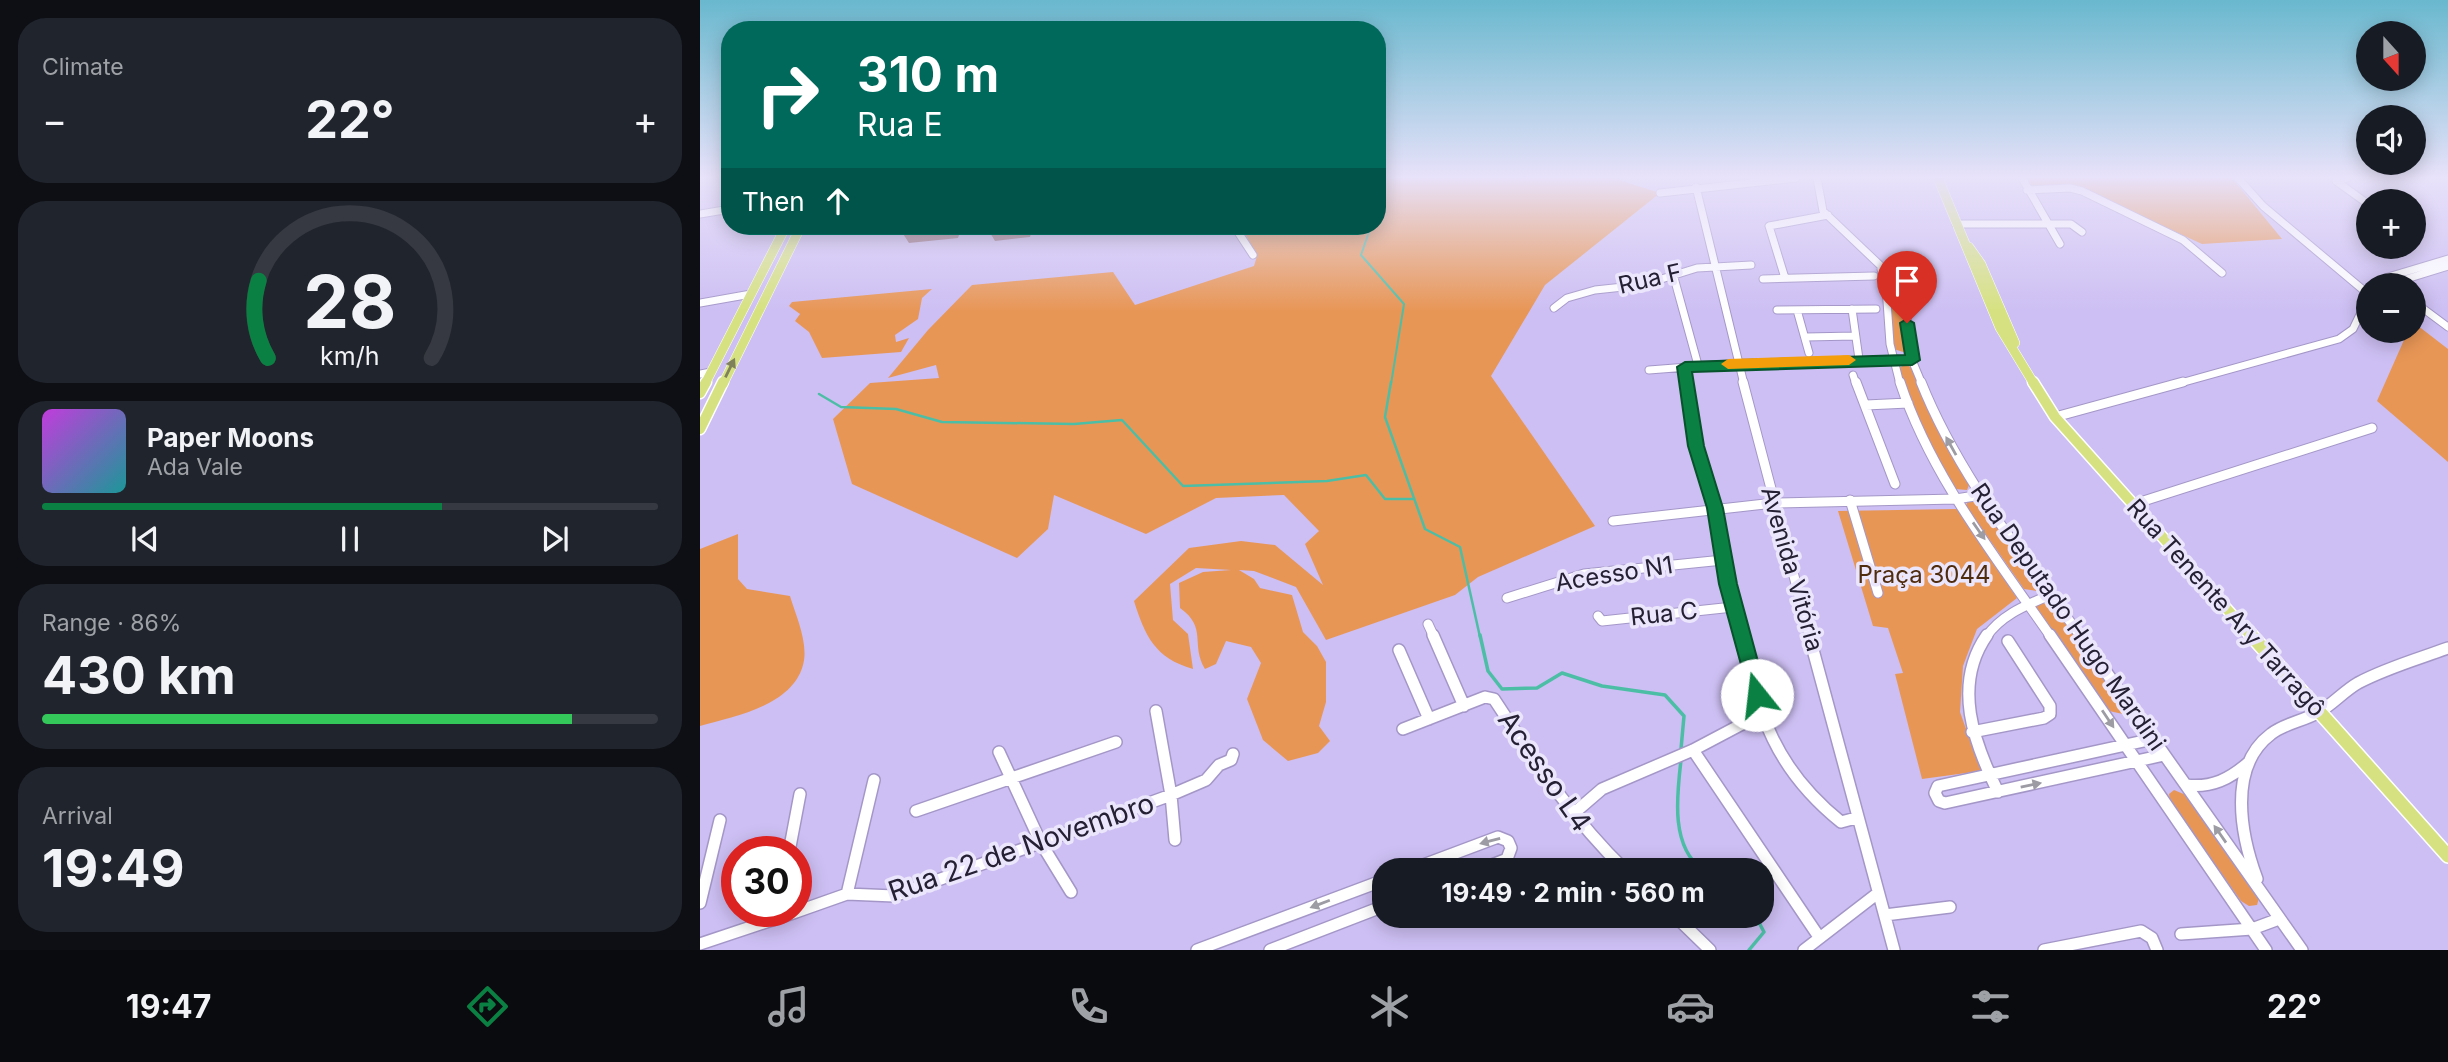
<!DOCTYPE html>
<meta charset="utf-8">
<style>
:root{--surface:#171b24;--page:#20242c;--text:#f1f3f6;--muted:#9ea1a6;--line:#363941;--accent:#0b8043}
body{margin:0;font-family:Inter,sans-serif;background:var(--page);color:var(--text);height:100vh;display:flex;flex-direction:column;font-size:26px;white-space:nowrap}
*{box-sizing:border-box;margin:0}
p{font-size:23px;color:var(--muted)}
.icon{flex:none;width:38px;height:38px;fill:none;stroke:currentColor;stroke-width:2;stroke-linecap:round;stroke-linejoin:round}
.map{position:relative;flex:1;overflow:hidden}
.details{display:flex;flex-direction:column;gap:18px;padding:18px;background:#0d0f14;width:700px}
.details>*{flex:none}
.top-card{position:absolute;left:21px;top:21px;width:665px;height:214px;border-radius:28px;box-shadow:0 4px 18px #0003;background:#00695c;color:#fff;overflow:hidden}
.needle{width:46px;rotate:159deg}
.tools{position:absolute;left:1656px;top:21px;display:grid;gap:14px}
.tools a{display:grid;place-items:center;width:70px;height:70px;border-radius:50%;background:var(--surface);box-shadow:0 4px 18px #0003;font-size:35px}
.speed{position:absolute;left:21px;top:836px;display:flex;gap:14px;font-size:35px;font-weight:700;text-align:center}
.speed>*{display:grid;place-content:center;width:91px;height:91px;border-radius:50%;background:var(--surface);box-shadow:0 4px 18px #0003;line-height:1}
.speed .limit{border:10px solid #d22;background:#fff;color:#111}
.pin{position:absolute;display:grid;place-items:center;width:60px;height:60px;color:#fff;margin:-72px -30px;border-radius:50% 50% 50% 0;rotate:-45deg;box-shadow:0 0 7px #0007}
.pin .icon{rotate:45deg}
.me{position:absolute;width:77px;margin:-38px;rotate:344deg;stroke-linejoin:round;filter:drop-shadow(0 0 5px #0008)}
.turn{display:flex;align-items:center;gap:24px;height:147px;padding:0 21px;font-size:32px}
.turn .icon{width:91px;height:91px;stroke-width:2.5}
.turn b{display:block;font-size:49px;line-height:60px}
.then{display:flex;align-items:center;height:66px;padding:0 21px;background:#0003;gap:14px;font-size:26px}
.big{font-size:52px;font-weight:700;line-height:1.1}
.details .tile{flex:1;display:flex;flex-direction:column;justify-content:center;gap:10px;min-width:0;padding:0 24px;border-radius:28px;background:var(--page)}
.details .dial{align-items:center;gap:0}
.dial svg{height:182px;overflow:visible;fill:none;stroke:var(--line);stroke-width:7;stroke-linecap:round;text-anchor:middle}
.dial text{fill:var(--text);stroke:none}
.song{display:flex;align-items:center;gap:21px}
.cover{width:84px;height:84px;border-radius:10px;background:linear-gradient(135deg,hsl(290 70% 55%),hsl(180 70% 35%))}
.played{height:7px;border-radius:4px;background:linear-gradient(90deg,var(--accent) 65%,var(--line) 65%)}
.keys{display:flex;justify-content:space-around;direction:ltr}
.heat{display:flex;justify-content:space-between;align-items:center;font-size:38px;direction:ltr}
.charge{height:10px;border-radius:5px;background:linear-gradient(90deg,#34c759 86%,var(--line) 0)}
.trip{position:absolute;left:672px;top:858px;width:402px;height:70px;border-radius:28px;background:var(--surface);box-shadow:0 4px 18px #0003;font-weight:700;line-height:70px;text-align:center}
.tab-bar{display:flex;height:112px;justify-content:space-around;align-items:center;background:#090b0e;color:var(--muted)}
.tab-bar .icon{width:49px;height:49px}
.tab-bar .current{color:var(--accent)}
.tab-bar b{font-size:32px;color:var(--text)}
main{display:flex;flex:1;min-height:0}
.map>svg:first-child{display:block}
.green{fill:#e89656}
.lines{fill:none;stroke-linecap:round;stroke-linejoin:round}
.stream-far2{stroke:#4cbea6;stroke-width:2}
.stream-far1{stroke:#4cbea6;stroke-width:2.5}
.stream{stroke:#4cbea6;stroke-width:3.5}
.minor-far2-casing{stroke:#a497c8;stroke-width:9}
.minor-far1-casing{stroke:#a497c8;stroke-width:11}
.minor-casing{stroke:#a497c8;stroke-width:14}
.major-far2-casing{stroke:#fff;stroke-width:10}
.major-far1-casing{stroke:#fff;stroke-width:13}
.major-casing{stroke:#fff;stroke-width:16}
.minor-far2{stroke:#fff;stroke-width:7}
.minor-far1{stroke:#fff;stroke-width:9}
.minor{stroke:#fff;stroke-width:11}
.major-far2{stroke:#d6e281;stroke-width:9}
.major-far1{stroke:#d6e281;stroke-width:10}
.major{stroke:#d6e281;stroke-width:13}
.shaded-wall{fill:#98707e}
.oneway{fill:#7e815a}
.oneway2{fill:#9d9ba3}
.route{fill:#0b8043;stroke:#07532c;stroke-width:2}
.slow{fill:#f59e0b}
.labels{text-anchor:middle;stroke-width:7;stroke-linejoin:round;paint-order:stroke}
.street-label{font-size:24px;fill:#252033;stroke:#ebe6fb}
.park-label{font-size:24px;fill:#502c0f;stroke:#ebe6fb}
.near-street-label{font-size:28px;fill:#252033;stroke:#ebe6fb}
</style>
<main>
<section class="details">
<div class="tile"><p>Climate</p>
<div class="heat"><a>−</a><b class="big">22°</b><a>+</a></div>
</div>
<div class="tile dial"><svg viewBox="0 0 100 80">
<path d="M14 69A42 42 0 1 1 86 69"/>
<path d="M14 69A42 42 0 0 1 10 35" stroke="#0b8043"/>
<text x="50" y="56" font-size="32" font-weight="700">28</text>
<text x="50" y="72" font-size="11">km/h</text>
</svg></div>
<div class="tile">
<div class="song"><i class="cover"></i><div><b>Paper Moons</b><p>Ada Vale</p></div></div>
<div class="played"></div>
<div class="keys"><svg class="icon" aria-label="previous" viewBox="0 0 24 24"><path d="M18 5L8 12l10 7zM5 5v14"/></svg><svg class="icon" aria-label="pause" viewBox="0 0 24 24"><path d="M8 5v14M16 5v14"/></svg><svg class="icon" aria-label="next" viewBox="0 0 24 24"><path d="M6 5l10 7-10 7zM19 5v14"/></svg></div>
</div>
<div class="tile"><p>Range · 86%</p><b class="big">430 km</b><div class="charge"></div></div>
<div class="tile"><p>Arrival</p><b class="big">19:49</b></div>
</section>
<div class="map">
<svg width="1748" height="950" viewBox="0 0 1748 950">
<rect width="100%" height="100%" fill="#cdbff3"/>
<path class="green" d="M677,178h236l47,15 -115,92 -54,91 104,150 -117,51 -23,18 -129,45 -30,-53 -42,-16 -15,-1 15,9 6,9 32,7 11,37 14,14 9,16v40l-7,24 11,15 -12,12 -30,8 -25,-21 -16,-41 14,-36 -10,-16 -25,-6 -10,23 -11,5c-15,-25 3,-41 -25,-61l-1,-25 24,-11 28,-2 -35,-2 -26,16 3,36 15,14 5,35c-38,-11 -48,-33 -59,-68l55,-53 52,-7 34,4 48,40 -18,-41 14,-13 -35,-36 -68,3 -70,36 -92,-39 -6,34 -31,29 -165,-74 -19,-65 37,-36 69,-5 -3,-13 -48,13 40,-48 44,-45 141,-13 22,33 119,-39 3,-10 -16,-30h136z
M1327,178h205l50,61 -80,5 -126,-58 -46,2z
M1195,286l7,3 6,61 -5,2 -9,-3 -5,-60z
M232,289l-10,9 -4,21 -23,16 1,7 13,-4 -8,14 -79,6 -13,-26 -14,-11 5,-7 -11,-8 3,-4z
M1713,322l35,27v113l-71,-61 31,-70h5z
M1206,364l7,5 21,53 35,63 -2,5 -12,-1c-23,-38 -44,-78 -56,-121z
M1268,500l12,3 58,81 -1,7 -13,-2 -58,-83z
M1257,509l60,89 -40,31 -14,37 -3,46 21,59 -59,8 -27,-105 8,-1 -15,-45 -15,-2 -35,-115z
M38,534v45l9,10 43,7c6,20 19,48 13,69 -11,41 -68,51 -103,61v-177z
M1345,600l7,4 72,101 -1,9 -14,-3 -72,-103v-5z
M1474,790l12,5 73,103 -2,7 -8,1 -8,-5 -71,-100 -1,-7z"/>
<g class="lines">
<path class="stream-far2" d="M677,205l6,-20 -4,-7
M671,226l-10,29 43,49 -13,80"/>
<path class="stream-far1" d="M691,382l-6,35 40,112 35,18 20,90
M119,394l22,13 55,2 46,13 132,2 48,-4 61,66 144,-5 39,-6 19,24h28"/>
<path class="stream" d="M780,635l8,36 14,18 35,-1 25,-15 40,13 63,9 19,21 -3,33
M981,760c-4,35 -11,87 22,110
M1049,950l15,-18 -9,-17"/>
<defs>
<path id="minor-far2" d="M1117,178l6,33 81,77 8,72 10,24
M1322,178l38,66
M1538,178l25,28 105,88
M1647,178l-11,3 32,23
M996,187l48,197
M1327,190l43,-2 12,3 101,49 39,33
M960,193l136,-15
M0,214l30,-5
M1256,224h115l11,8
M534,226l19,29
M1181,269l5,18 4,57 10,40
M973,274l25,91
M1085,278l-16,-52 59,-11
M1063,279l111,-3
M1684,282l19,-2 45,-14
M1676,284l12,-7 60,-18
M1713,301l35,26
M0,303l51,-9
M854,308l13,-10 28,-8 47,-5 55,-17 54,-3
M1152,309l7,50
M1077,310l99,-1
M1097,310l12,43
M1106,337l49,-1
M985,367l2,17
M949,370l90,-7 173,-3
M0,374l11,-2
M1153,375l3,9
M1477,384l162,-45 14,-10 15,-31"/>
<path id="minor-far1" d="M987,382l7,54 21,72 25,129
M1043,382l67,255
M1156,382l39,102
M1200,382c31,94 95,174 151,255
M1221,382c37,93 103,174 160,255
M1166,405l42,-2
M1355,417l128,-35
M1150,500l28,93
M1434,504l238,-76
M913,521l161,-18 182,-4 25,-4
M807,598l77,-24 139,-14
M898,616l4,5 131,-14
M728,624l6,13
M1286,637c16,-23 41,-32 66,-43"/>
<path id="minor" d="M733,635l31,71
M1040,635c20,81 34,133 101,187l15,-4
M1109,635l85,315
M1287,635c-35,50 -13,108 11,157
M1350,635l216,315
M1380,635l222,315
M699,650l30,69
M456,711l15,84 4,45
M703,729l82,-32 9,2c40,61 78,120 131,171
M1272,732l72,-14 6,-4v-8l-42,-65
M1453,739l-215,47 -3,7 4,8 6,2 219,-48
M993,750l126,187
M299,752l42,91 30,49
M1486,785c26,3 44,-6 63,-23
M216,811l200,-69
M873,814l29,-25 91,-39 70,-37
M89,852l11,-58
M710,870l88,-33 10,4 3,7 -4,11 -28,11
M1557,879c-16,-43 -30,-112 14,-145 14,-11 33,-13 48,-22 14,-8 25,-21 39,-29 28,-15 60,-24 90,-35
M147,894l27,-114
M0,903l20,-83
M96,912l51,-18 47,2 277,-101 35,-15 13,-15 12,-5 2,-6
M974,915l36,35
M1185,915l65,-8
M1481,934l71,-5 27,-10
M0,944l96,-32
M497,950l187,-70
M570,950l114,-44
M1104,950l74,-57
M1344,950l97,-19 11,7 5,12"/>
<path id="major-far2" d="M1238,178l62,150 34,56
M1269,247l12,17 34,79
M5,384l81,-158
M23,384l78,-158"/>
<path id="major-far1" d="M1333,382l22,35 197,220
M0,393l6,-11
M0,429l23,-47"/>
<path id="major" d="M1551,635l197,221"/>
</defs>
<use href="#minor-far2" class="minor-far2-casing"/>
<use href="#minor-far1" class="minor-far1-casing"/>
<use href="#minor" class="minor-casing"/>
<use href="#major-far2" class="major-far2-casing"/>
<use href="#major-far1" class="major-far1-casing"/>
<use href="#major" class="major-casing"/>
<use href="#minor-far2" class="minor-far2"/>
<use href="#minor-far1" class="minor-far1"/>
<use href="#minor" class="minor"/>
<use href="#major-far2" class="major-far2"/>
<use href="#major-far1" class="major-far1"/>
<use href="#major" class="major"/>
</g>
<path class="shaded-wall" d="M198,226h64l-4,12 -49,5z
M286,226h47l-3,11 -35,4z"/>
<defs><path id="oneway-solid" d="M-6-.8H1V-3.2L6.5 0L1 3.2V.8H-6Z" transform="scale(1.75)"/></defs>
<use class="oneway" href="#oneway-solid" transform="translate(30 368) rotate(-64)"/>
<g class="oneway2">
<use href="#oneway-solid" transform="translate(1251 446) rotate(-119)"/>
<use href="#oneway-solid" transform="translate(1279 531) rotate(55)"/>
<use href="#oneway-solid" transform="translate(1408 719) rotate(56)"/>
<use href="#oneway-solid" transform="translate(1331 785) rotate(-11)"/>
<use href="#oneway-solid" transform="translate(1520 834) rotate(-125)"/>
<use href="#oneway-solid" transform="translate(790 841) rotate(165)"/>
<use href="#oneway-solid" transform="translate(620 904) rotate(159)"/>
</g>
<linearGradient id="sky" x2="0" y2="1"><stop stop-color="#69b8ce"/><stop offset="0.57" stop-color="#e8e2fa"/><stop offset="1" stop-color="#e8e2fa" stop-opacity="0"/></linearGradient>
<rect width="1748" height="311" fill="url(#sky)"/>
<path class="route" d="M1207,319l7,4 6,37 -8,5 -220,7 12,74 19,62 14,76 30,111 -3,6 -7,3 -6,-3 -32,-117 -12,-76 -19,-62 -11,-79 8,-5 220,-7 -5,-32z"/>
<path class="slow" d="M1149,355l7,5 -7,5 -121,4 -7,-5 7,-5z"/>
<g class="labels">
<g class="street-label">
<text transform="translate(950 279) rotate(-13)" y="8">Rua F</text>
<text transform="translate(1092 569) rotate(74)" y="8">Avenida Vitória</text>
<text transform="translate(914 574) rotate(-9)" y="8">Acesso N1</text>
<text transform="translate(1526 608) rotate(48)" y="8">Rua Tenente Ary Tarragô</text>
<text transform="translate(964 614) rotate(-6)" y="8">Rua C</text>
<text transform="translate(1368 617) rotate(55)" y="8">Rua Deputado Hugo Mardini</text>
</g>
<g class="park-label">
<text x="1224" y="583">Praça 3044</text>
</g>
<g class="near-street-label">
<text transform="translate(845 771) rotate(55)" y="10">Acesso L4</text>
<text transform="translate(321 847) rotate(-19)" y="10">Rua 22 de Novembro</text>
</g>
</g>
</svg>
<div class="tools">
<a><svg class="needle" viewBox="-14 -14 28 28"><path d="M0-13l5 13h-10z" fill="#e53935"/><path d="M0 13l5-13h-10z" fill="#9ea1a6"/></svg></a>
<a><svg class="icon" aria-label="sound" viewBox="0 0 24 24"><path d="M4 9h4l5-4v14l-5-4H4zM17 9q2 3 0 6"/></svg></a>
<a>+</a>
<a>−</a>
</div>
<div class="speed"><div class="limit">30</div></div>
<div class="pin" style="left:1207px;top:323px;background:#d93025"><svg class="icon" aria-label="arrive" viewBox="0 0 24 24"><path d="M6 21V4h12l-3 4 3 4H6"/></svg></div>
<svg class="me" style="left:1057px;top:695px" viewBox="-20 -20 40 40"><circle r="19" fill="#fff"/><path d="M0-13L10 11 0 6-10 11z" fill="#0b8043"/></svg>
<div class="trip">19:49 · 2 min · 560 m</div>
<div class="top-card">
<div class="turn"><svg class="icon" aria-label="right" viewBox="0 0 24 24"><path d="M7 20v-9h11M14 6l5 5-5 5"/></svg><div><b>310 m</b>Rua E</div></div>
<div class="then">Then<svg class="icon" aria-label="ahead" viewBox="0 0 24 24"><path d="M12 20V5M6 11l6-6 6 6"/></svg></div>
</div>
</div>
</main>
<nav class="tab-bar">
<b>19:47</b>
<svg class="icon current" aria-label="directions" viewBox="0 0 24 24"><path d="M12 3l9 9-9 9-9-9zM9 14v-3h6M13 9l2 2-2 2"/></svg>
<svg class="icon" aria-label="music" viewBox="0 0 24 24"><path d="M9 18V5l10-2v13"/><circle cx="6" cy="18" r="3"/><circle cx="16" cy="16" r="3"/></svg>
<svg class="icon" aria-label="phone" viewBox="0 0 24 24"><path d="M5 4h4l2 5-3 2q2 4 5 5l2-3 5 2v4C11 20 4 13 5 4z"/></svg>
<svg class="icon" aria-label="climate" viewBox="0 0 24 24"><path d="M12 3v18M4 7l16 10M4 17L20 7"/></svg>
<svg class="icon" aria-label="car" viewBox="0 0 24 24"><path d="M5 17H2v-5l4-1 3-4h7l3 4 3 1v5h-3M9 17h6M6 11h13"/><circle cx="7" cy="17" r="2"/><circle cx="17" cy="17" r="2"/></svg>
<svg class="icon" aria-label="filters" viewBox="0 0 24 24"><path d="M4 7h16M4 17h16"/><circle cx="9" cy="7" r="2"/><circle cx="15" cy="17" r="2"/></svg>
<b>22°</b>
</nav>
